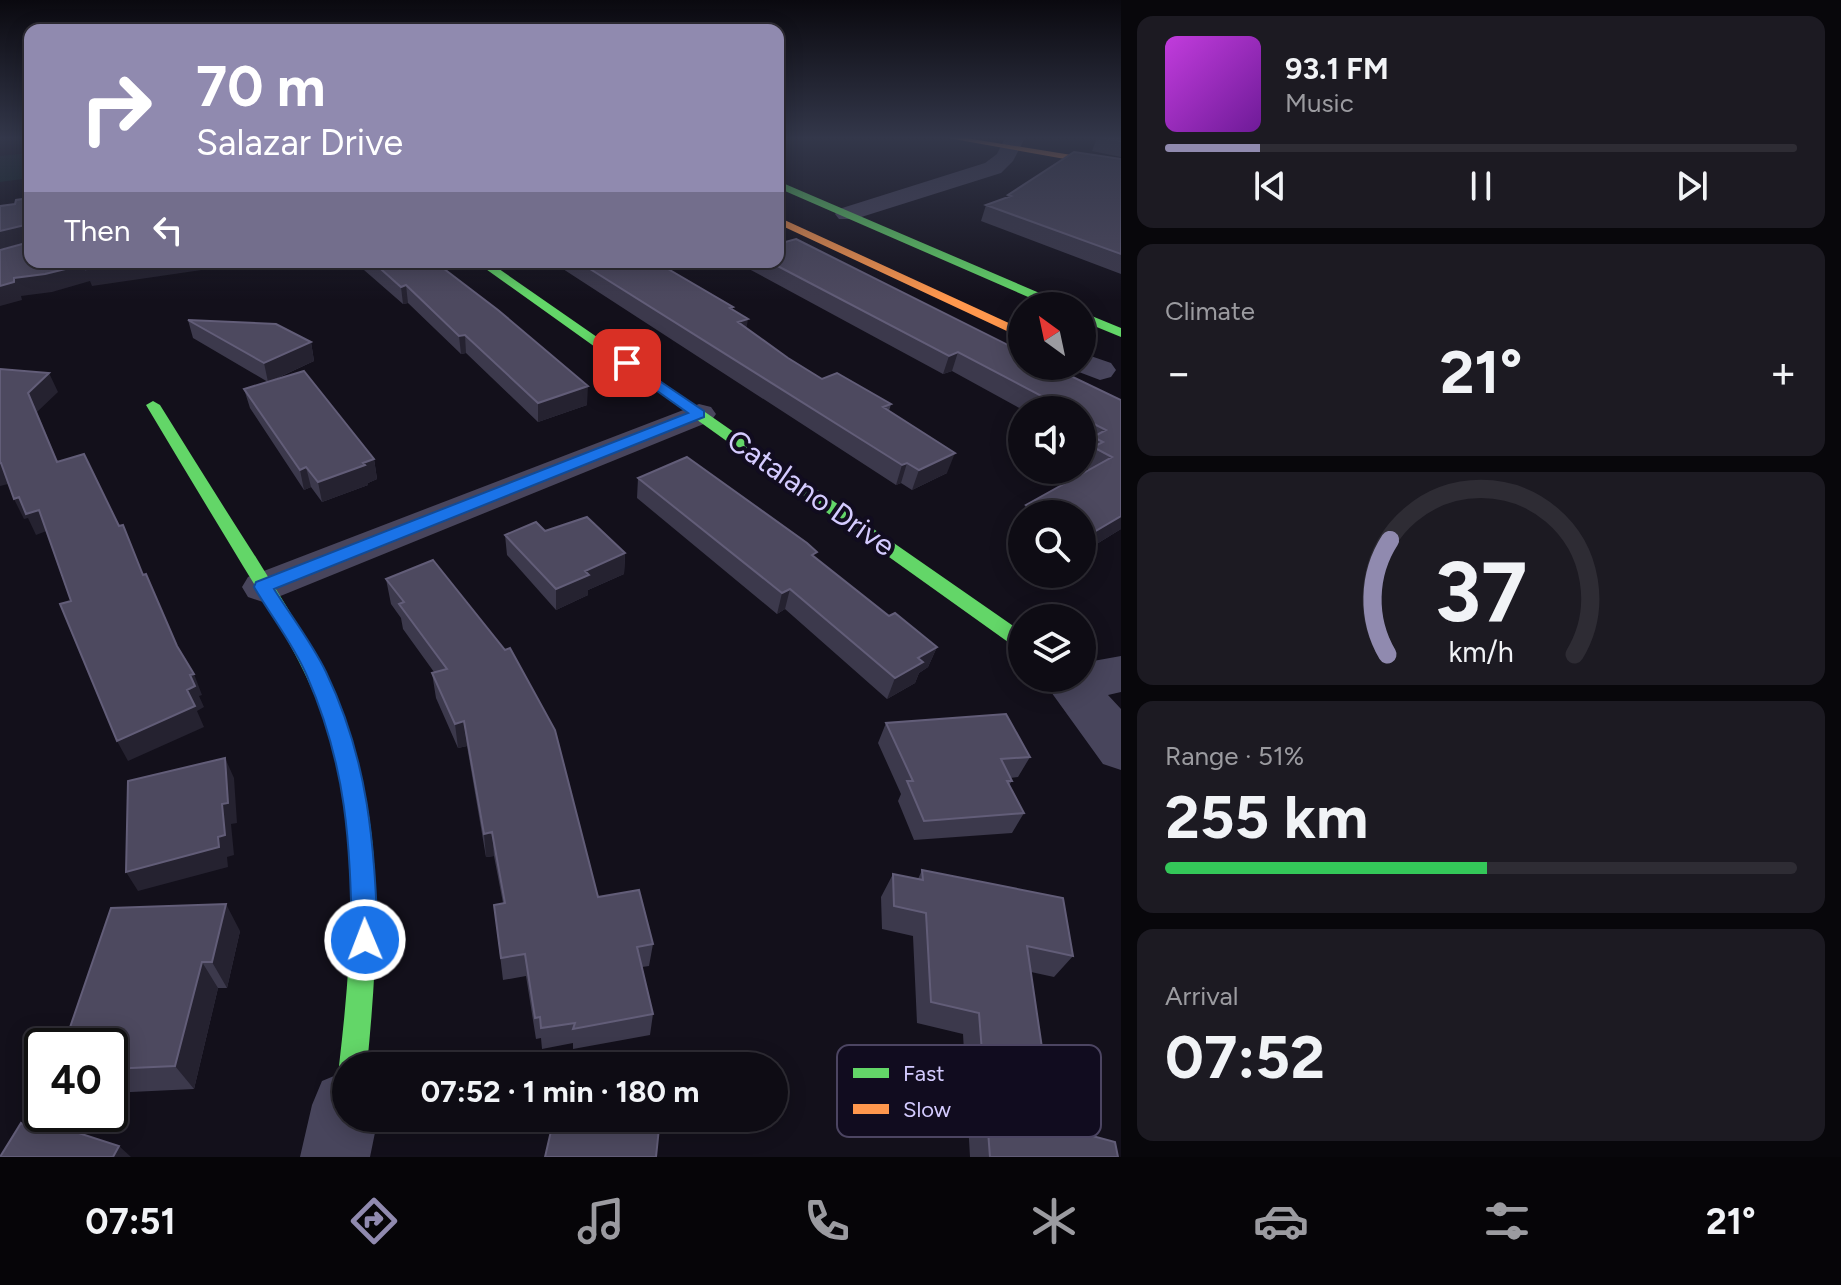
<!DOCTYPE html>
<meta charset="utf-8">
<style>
:root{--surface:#0e0c14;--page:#1c1a22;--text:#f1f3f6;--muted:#9b9ba0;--line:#2e2c34;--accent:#908aaf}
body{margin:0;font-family:Figtree,sans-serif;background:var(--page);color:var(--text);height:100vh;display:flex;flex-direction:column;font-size:30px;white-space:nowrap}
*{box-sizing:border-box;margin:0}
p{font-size:26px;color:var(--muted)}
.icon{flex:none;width:44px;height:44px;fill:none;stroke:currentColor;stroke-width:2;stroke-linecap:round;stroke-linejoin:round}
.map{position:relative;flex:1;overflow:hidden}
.sheet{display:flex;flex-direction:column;gap:16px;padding:16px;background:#08070b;width:720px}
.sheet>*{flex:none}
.banner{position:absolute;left:24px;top:24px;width:760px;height:244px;border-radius:16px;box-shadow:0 4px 20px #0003,0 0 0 2px var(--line);background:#908aaf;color:#fff;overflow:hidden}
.needle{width:52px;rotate:327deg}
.buttons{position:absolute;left:1008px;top:292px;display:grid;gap:16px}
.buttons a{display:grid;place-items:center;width:88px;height:88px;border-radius:50%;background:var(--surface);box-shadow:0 4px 20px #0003,0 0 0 2px var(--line);font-size:40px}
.speed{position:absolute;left:24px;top:1028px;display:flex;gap:16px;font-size:40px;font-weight:700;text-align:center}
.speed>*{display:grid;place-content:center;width:104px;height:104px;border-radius:50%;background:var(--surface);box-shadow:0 4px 20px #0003,0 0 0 2px var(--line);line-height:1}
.speed .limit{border:4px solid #111;border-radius:12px;background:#fff;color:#111}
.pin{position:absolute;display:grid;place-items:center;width:68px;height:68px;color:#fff;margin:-34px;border-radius:16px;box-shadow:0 4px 12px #0006}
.me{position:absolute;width:88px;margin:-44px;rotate:359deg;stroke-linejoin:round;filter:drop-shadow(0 0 6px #0008)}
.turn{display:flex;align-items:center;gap:28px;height:168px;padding:0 40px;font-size:36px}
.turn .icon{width:104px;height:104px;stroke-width:2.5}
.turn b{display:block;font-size:56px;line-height:68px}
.then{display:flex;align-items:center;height:76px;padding:0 40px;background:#0003;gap:16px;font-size:30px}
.big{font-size:60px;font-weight:700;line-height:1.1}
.sheet .widget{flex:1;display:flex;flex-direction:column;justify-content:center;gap:12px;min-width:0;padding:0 28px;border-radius:16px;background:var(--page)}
.sheet .dial{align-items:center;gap:0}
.dial svg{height:208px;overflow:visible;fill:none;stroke:var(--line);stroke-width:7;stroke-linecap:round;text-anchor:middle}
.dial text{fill:var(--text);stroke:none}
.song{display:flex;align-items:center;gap:24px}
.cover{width:96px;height:96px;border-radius:12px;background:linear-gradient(135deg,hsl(290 70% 55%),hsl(280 70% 35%))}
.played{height:8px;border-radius:4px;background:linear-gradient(90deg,var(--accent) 15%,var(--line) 15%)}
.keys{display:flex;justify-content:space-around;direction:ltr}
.heat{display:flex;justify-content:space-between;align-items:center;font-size:44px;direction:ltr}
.charge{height:12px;border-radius:6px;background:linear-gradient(90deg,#34c759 51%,var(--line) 0)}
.trip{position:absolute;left:332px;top:1052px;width:456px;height:80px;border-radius:40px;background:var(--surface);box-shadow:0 4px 20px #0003,0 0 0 2px var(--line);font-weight:700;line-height:80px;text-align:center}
.tabs{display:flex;height:128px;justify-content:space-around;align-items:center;background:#060508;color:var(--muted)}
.tabs .icon{width:56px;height:56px}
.tabs .on{color:var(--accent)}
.tabs b{font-size:36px;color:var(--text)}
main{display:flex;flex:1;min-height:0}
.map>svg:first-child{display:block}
.green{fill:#102527}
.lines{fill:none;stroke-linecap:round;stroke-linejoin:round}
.street{fill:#48455c;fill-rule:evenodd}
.fast{fill:#63d668;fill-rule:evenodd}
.slow{fill:#ff974d;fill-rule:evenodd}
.wall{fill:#3c394c}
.shaded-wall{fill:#252230}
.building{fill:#4d495f;stroke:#625d78;stroke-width:2}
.route{fill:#1a73e8;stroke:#114b97;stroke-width:2}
.labels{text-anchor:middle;stroke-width:8;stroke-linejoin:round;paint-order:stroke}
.street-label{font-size:30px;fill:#d4cbff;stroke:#110c1f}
.key{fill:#110c1f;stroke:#4c4562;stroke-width:2}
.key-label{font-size:22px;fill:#d4cbff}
</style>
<main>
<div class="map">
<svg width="1121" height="1157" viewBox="0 0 1121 1157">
<rect width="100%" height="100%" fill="#13101b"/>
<path class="green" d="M30,153v25l-30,4v-26z"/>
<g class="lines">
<path class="street" d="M1005,138h20l-12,23 -12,12 -146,46h-16l-4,-5 4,-5 146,-46 12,-9z
M1082,353l29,10 5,7 -5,7 -11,3 -29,-11 -2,-3h13z
M699,404l12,3 5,7 -5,7 -433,176 -15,5 -15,-5 -6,-10 6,-10z
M1121,656v36l-13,3 13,14v61l-18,-6 -62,-86h41v-15z
M346,1071v47h32l-8,39h-70l12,-52 10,-24z"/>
<path class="fast" d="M778,181l285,122 2,3h-16l-271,-118z
M476,262h13l533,370v17l-7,-2z
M1082,312l39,16v9l-39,-16z
M153,401l7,4c32,51 64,103 97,154 33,53 68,106 89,165 40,109 32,228 21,342h-21v11l-7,-11c13,-113 22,-228 -12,-338 -19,-58 -52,-110 -84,-162 -32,-53 -65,-107 -97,-161z"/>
<path class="slow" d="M948,138h18l155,25v6z
M778,217l244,112v9l-244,-114z"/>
</g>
<path class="wall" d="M1097,138h24v19l-29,-6z
M1121,159v115l-140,-53 5,-16 21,-7 1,-3z
M340,262h95l152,143 -49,17 -72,-69 -5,1 -53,-51 -5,1 -39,-34z
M563,262h93l77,45v3l13,18 42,30 34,21 69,25 -2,7 58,62 -35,17 -11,-7 -5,2 -333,-216z
M750,262h28l244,90 99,48v129l-39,24v-39h-60l4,-9 63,-35 -5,-3 4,-8 -5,-2 6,-11 -7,-4v-32h-59l-71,-39 -9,3 -194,-105z
M188,320l123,22 3,19 -45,21 105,77 3,20 -9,4v2l-46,17 -11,-15 -7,3 -54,-82 -6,-19 24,-7 -75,-44z
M638,478l177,80 74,58 48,31 -9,20 -9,6 -4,10 -28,16 -102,-90 -8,5 -140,-116z
M1022,515v14l-5,-3z
M545,531l80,22 -1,21 -36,16v5l-32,15 -49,-55 -2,-20z
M433,560l165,337 55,47 -4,22 -7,1 11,47 -3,21 -77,14v-6l-31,6 -1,-11 -5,1 -10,-63 -23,4 -9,-75 9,-2 -9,-47 -8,1 -19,-111 -9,2 -22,-50 -4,-25 2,-1 -31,-43 -2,-11 -10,-14 -5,-25z
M886,723l144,34 -12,20 -8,1 2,3 -3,4 15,28 -12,20 -98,7 -16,-39 3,-7 -23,-51z
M922,870l151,86 -19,21 -23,-5 15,103 39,59 33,23h-148l-7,-123 -46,-11 -4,-87 -31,-7 -1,-32 12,-23 25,5z
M240,931l-13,57h-9l-24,101 -84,4v-47h-37l-7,-7z"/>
<path class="shaded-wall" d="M25,225l5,17 -30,7v-18z
M140,262h89v4l-137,20 -2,-5 -38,11 -31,4 1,4 -22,6v-20l14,-8 72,-14z
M406,285l2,18 -5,1 -2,-17z
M748,319l-3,18 -7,-15z
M465,335l1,18 -5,1 -2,-18z
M311,342l3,19 -46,21 -4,-19z
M958,352l-6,19 -9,3 6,-18z
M49,373l9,19 -21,20 29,70 -38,-89z
M588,386l-1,19 -49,17v-19z
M955,453l-8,20 -35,17 7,-20z
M374,459l3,20 -9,4v2l-46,17 -4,-20z
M0,463h1l11,20 -12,3z
M907,463l-6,20 -5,2 6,-20z
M306,467l5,20 -7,3 -4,-20z
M19,497l20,13 10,20 -13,5 -8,-17 -4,1 -10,-20z
M1121,516v13l-39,24v-14z
M625,553l-1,21 -36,16v5l-32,15v-21l29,-18z
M790,589l-5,20 -8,5 5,-21z
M937,647l-9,20 -9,6 -4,10 -28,16 8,-21 23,-20z
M194,674l8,21 -3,1 5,11 -7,4 7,16 -76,34 -11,-20 70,-51 3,-15z
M464,721l3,25 -9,2 -3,-24z
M225,758l9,20 3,45 -6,1 3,31 -7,2 1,10 -90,24 -12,-19 92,-35 4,-33z
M492,832l2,24 -8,1 -2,-23z
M226,904l14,27 -13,57 -15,-26z
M202,962l16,26 -24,101 -19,-23z
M119,1146l12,11h-18z"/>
<path class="building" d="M1103,138h18v3z
M1074,152l47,7v95l-135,-49 25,-9 -3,-1z
M30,198v64h110l-54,7v-5l-41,10 -31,4v4l-14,4v-36l26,-7 -1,-18 -25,6v-25l15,-2 1,-4z
M796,239l226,113v14h28l71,34v116l-39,23v-25h-42l-14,-9 86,-48 -19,-10 10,-5 -10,-5 13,-7 -24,-12v-8h-14l-110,-58 -9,4 -179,-94h8v-18z
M373,262h62l63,48 90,76 -50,17 -73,-68 -6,1 -53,-51 -5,2z
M579,262h77l77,45 -3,1 18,11 -10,3 50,36 34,21 15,-6 54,31 -8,3 72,46 -36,17 -12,-7 -5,2z
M188,320l88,4 35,18 -47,21z
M0,369l49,4 -21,20 29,69 27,-8 35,72 4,-1 20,50 3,-1 31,72 17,28 -4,1 5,11 -8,4 8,16 -78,35 -57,-137 11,-3 -32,-91 -13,4 -7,-17 -5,2 -13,-36h-1z
M304,371l70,88 -11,4 2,2 -47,17 -12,-15 -6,3 -56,-81z
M687,457l120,86 10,9 -5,3 77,61 6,-3 42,34 -19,11 5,4 -28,16 -105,-89 -8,4 -144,-115z
M587,517l38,36 -40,18 4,4 -33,14 -51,-54 31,-13 9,9z
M433,560l72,90 5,-2 45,82 43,167 41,-7 14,54 -16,3 16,67 -80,15 2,-6 -34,5 -1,-11 -5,1 -10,-64 -24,4 -7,-53 11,-2 -13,-71 -8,2 -20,-113 -9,3 -23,-51 15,-4 -48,-65 5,-2 -18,-23z
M1006,714l24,43 -29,2 11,22h-5l17,32 -100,8 -17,-40h6l-27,-58z
M225,758l3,45 -6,1 3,31 -7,2 1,10 -93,25 2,-91z
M922,870l141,28 10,58 -46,-10 19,129 31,7 8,52 30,8 3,15h-128l-11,-144 -48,-11 -5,-89 -32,-7 -1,-32 30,6z
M226,904l-14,58h-10l-27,104 -65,3v-23h-18l2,-8 -28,1 45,-131z
M29,1117l90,29 -6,11h-113l21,-34 3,2z
M554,1118h106l-4,39h-111z"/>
<linearGradient id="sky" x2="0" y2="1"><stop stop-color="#0a090f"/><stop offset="0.46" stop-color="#33374a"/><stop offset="1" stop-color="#33374a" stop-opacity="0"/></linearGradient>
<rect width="1121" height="300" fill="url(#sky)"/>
<path class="route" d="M627,359l77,52v6l-430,172c17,27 38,54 52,83 43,90 48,170 52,268l-3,9 -10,3 -9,-3 -4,-9c-2,-99 -5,-172 -45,-264 -13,-31 -36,-60 -53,-89l2,-5 432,-169 -66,-47v-6z"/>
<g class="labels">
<g class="street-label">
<text transform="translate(811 493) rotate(35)" y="10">Catalano Drive</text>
</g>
</g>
<rect x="837" y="1045" width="264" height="92" rx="12" class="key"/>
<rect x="853" y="1068" width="36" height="10" fill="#63d668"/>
<rect x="853" y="1104" width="36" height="10" fill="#ff974d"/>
<g class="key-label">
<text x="903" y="1081">Fast</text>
<text x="903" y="1117">Slow</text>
</g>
</svg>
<div class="buttons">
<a><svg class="needle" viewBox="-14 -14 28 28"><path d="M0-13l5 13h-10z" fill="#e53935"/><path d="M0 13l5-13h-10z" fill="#9b9ba0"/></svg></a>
<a><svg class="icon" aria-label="sound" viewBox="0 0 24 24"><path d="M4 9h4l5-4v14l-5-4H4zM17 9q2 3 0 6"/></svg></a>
<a><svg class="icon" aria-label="search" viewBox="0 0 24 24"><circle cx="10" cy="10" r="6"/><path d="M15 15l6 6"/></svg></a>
<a><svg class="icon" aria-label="layers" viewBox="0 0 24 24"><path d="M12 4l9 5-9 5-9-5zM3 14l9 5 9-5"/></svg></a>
</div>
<div class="speed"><div class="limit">40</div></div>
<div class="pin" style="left:627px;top:363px;background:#d93025"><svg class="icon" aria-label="arrive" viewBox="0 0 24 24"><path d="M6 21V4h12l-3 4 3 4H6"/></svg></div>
<svg class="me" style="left:365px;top:940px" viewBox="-20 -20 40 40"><circle r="17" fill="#1a73e8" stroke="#fff" stroke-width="3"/><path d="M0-11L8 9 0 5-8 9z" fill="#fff"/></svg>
<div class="trip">07:52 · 1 min · 180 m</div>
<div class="banner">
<div class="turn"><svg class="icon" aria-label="right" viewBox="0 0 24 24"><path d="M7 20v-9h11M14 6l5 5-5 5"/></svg><div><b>70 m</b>Salazar Drive</div></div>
<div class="then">Then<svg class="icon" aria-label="left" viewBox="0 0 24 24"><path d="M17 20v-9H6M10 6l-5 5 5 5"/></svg></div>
</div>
</div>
<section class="sheet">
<div class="widget">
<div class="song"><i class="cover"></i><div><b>93.1 FM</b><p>Music</p></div></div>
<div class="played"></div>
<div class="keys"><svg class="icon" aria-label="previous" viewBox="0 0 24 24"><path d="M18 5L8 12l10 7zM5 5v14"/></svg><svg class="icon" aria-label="pause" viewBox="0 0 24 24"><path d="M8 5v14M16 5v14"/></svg><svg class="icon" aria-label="next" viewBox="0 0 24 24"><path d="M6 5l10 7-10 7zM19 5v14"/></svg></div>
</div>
<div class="widget"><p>Climate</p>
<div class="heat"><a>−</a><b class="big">21°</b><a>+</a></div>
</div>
<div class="widget dial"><svg viewBox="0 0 100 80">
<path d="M14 69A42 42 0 1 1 86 69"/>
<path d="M14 69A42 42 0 0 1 15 25" stroke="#908aaf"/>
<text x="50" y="56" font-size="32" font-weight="700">37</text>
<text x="50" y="72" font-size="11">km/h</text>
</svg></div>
<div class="widget"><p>Range · 51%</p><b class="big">255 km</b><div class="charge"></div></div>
<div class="widget"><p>Arrival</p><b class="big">07:52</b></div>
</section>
</main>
<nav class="tabs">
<b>07:51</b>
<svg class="icon on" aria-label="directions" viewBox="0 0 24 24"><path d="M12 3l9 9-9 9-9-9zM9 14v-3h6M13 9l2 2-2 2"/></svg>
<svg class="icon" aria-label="music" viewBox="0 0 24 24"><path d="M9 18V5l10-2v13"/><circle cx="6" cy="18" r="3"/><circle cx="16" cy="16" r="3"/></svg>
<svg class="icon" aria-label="phone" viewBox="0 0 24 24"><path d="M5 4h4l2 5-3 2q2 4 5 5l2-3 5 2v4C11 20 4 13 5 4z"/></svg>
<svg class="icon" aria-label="climate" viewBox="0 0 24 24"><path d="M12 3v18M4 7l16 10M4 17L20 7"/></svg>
<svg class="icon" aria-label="car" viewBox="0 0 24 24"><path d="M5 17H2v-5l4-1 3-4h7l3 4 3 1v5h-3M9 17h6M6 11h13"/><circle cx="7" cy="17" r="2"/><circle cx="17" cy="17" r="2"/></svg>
<svg class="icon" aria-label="filters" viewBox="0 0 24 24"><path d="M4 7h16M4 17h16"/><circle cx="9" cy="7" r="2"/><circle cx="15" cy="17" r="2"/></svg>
<b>21°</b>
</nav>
